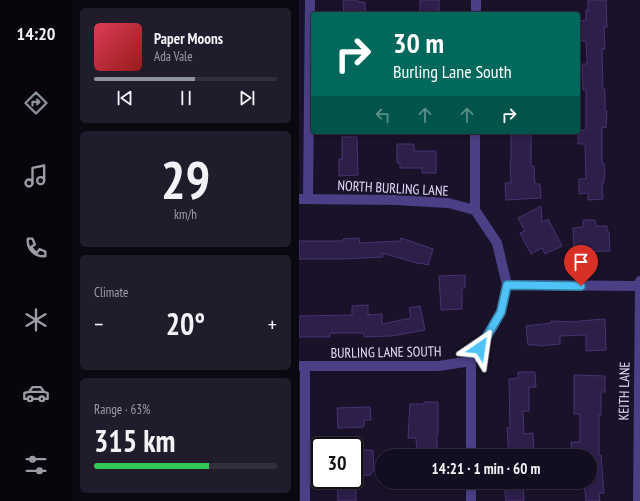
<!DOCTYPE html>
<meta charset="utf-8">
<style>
:root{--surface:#130e1f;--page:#201c2c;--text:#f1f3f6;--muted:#9d9ca4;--line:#322e3d;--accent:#8c9099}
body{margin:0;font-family:"PT Sans Narrow",sans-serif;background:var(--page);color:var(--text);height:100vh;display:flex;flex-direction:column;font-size:15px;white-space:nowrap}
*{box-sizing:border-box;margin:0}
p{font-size:13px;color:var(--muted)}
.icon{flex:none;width:22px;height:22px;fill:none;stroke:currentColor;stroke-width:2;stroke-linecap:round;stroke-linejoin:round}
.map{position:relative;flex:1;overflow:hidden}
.drawer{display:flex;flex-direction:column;gap:8px;padding:8px;background:#0a0811;width:227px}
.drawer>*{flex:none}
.hud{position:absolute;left:12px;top:12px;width:269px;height:122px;border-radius:4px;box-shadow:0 2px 6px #0003,0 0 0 1px var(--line);background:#00695c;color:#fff;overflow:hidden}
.speed{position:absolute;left:12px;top:437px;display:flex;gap:8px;font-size:20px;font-weight:700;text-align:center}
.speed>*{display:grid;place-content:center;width:52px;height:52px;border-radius:50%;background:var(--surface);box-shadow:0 2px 6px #0003,0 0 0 1px var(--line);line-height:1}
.speed .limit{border:2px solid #111;border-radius:6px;background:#fff;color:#111}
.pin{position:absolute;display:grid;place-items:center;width:34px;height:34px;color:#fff;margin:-41px -17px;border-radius:50% 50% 50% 0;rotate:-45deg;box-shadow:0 0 4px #0007}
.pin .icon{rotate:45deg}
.me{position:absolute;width:44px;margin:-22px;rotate:32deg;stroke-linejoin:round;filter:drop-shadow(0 0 3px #0008)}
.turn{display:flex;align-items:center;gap:14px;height:84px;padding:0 16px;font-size:18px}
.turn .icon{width:52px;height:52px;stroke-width:2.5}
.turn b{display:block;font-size:28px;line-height:34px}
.lanes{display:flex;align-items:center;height:38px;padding:0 16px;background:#0003;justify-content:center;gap:20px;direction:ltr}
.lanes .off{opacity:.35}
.big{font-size:30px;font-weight:800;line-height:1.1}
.drawer .tile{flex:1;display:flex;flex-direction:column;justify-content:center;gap:6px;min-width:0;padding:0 14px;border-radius:6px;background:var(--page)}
.drawer .dial{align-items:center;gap:0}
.dial b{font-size:52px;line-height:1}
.song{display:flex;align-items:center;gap:12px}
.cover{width:48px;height:48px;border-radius:6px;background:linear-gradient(135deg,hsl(350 70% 55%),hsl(0 70% 35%))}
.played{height:4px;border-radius:2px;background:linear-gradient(90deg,var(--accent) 55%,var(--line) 55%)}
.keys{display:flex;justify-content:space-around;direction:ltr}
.heat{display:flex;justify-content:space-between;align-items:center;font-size:22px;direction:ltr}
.charge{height:6px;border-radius:3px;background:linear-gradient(90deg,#34c759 63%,var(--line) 0)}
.trip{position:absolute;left:76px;top:449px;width:222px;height:40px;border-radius:20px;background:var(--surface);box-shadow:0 2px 6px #0003,0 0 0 1px var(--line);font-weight:800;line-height:40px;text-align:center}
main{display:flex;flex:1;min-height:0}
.tab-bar{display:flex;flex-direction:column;width:72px;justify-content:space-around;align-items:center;background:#08060c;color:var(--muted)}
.tab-bar .icon{width:28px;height:28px}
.tab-bar .active{color:var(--accent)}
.tab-bar b{font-size:18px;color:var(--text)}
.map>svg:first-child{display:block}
.building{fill:#2d1f4a;stroke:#483274}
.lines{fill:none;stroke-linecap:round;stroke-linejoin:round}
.street{stroke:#4b3f86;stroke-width:10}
.route-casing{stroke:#337fa1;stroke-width:10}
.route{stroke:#4fc3f7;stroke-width:7}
.labels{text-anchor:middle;stroke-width:4;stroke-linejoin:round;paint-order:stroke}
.street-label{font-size:14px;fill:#e4dcfd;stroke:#191229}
</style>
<main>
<nav class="tab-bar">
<b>14:20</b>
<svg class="icon active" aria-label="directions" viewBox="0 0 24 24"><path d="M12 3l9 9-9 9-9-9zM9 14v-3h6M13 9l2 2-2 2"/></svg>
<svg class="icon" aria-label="music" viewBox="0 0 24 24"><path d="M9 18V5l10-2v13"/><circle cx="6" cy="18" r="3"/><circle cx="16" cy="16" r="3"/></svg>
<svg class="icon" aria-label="phone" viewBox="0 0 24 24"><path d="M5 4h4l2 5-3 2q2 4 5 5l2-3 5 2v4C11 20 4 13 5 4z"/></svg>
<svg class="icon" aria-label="climate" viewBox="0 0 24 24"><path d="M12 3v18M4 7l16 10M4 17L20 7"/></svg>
<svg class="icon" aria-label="car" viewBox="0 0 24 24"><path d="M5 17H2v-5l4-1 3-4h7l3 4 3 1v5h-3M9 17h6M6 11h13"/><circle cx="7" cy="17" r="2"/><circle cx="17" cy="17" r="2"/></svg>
<svg class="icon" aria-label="filters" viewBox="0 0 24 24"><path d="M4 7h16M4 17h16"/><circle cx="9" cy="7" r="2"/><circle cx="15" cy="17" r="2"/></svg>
</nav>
<section class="drawer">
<div class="tile">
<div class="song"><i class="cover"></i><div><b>Paper Moons</b><p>Ada Vale</p></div></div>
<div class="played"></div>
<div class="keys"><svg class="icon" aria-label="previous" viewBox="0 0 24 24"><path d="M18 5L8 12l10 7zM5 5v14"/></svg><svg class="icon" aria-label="pause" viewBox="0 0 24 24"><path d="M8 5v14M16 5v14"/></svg><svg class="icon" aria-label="next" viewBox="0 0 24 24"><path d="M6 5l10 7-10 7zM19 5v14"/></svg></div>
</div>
<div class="tile dial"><b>29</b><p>km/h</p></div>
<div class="tile"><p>Climate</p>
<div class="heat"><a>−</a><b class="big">20°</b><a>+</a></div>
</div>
<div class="tile"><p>Range · 63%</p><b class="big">315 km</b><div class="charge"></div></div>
</section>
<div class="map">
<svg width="341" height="501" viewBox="0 0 341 501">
<rect width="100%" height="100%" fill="#191229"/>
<path class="building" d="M44,0h15v2h7v12h-21z
M121,0h19v14h-19z
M289,0h18l1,27h-3l1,22h-3l1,40h2v22h2l-1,17 -4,-1v36h2l1,14h-1v6h-2l1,16 -15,1v-7l-9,1v-15h7l-1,-35h-7v-14h8v-40h-3l-1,-26h5l-1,-23h-6l-1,-20 7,-1v-10h2z
M212,132h20v34h3l1,18h5l1,14 -35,2 -1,-17h6l-1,-21h1z
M43,137h15l1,38 -19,1v-17h3z
M98,144h17v7h22v22h-14v-5h-22v-5h-3z
M242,206l1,16 6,-3 14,27 -17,8 -3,-6 -11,6 -11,-21 5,-2 -7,-13z
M284,220h12l1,6h11v5l2,1 1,19 -36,1 -1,-24 10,-1z
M60,238l1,5 40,-2 1,-3 32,11 -5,16 -8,-2v1l-38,-11 1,4 -40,2h-44v-18h44v-2z
M166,275v13h-3v21l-21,1 -2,-34z
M69,305v10l14,-1v10l29,-6 -2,-10 11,-2 5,24 -33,6 -28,1v-4h-34v4h-31v-21l53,-1v-9z
M306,319l1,31 -20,1v-16l-26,1v8l-21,2 -1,-1h-10l-2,-19 25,-3v-2l28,1v-1z
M219,372h17l1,15h-7v24h-6l1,23 9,-1 1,21h-11v2h-14l-2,-28h3l-1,-49 9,-1z
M275,375l31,1v16h-4v23h-2v40h2l3,38h-5l1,8h-14l-2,-19h6v-26h-4v-2h-14l-1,-12h9v-28h-6z
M125,402h14v32h-1v22h-20l-1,-18h-8l2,-34h14z
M71,407l1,13h-7v7l-26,1 -1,-20z
M55,450h19l1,20 -4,5 -16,1z
M38,480h19v21h-18z
M208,482h16l1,18h-1l1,1h-18l-2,-17h4z"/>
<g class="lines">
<path class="street" d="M177,14v-14
M0,199l97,1 52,3 27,7 22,33 10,42 -6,27 -13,23 -17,26 -32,5h-140
M9,199l2,-199
M176,210v-78
M208,285l133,1
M172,456v-95
M6,501v-134
M172,501v-19
M339,501l2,-220"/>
</g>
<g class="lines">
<defs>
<path id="route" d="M181,348l21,-36 6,-27 74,1"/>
</defs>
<use href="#route" class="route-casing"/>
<use href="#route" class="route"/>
</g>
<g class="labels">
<g class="street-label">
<text transform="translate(94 188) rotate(3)" y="5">NORTH BURLING LANE</text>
<text transform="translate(87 352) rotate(-1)" y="5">BURLING LANE SOUTH</text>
<text transform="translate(325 391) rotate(-89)" y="5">KEITH LANE</text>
</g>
</g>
</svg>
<div class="speed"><div class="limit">30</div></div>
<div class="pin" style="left:282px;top:286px;background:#d93025"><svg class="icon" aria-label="arrive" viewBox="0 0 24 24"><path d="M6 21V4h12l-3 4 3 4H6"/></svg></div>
<svg class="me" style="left:181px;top:348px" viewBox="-20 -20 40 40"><path d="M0-17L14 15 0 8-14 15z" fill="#4fc3f7" stroke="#fff" stroke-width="4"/></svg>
<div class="trip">14:21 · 1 min · 60 m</div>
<div class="hud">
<div class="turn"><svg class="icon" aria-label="right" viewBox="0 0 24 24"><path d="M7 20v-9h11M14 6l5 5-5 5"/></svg><div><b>30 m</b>Burling Lane South</div></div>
<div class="lanes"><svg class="icon off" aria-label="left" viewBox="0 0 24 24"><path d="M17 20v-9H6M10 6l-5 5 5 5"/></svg><svg class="icon off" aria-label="ahead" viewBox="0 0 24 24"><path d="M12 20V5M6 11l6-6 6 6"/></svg><svg class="icon off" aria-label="ahead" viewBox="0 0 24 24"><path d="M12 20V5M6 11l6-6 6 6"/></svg><svg class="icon" aria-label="right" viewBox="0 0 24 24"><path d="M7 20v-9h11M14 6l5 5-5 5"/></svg></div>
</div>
</div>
</main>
